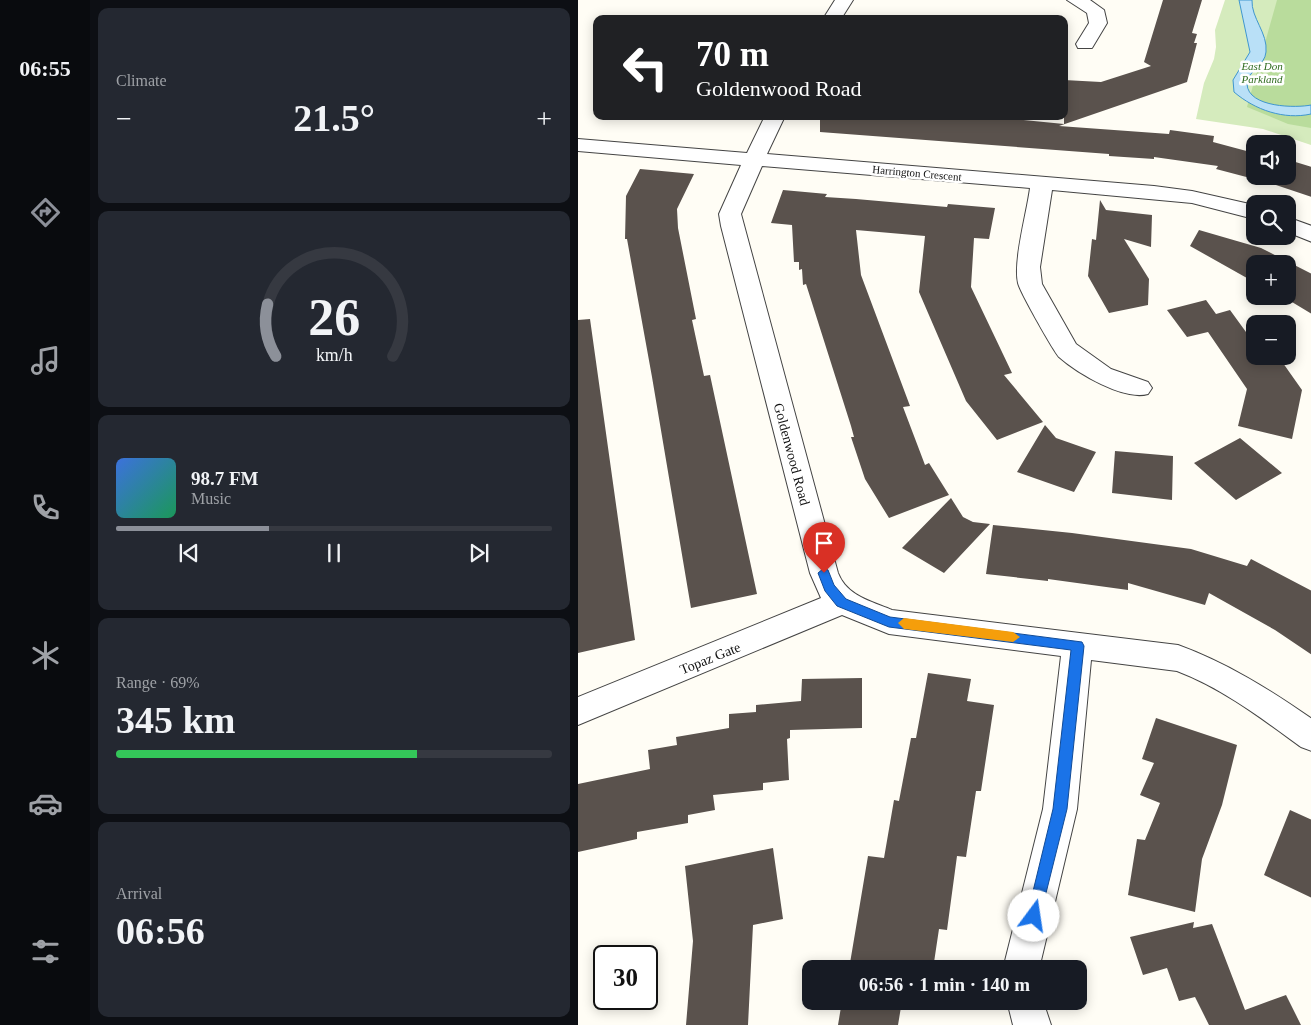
<!DOCTYPE html>
<meta charset="utf-8">
<style>
:root{--surface:#171b24;--page:#242831;--text:#f1f3f6;--muted:#9ea1a6;--line:#363941;--accent:#8c9099}
body{margin:0;font-family:Georgia,serif;background:var(--page);color:var(--text);height:100vh;display:flex;flex-direction:column;font-size:19px;white-space:nowrap}
*{box-sizing:border-box;margin:0}
p{font-size:16px;color:var(--muted)}
.icon{flex:none;width:28px;height:28px;fill:none;stroke:currentColor;stroke-width:2;stroke-linecap:round;stroke-linejoin:round}
.map{position:relative;flex:1;overflow:hidden}
.sheet{display:flex;flex-direction:column;gap:8px;padding:8px;background:#0d0f14;width:488px}
.sheet>*{flex:none}
.banner{position:absolute;left:15px;top:15px;width:475px;height:105px;border-radius:10px;box-shadow:0 2px 12px #0003;background:#202124;color:#fff;overflow:hidden}
.fabs{position:absolute;left:668px;top:135px;display:grid;gap:10px}
.fabs a{display:grid;place-items:center;width:50px;height:50px;border-radius:10px;background:var(--surface);box-shadow:0 2px 12px #0003;font-size:25px}
.speed{position:absolute;left:15px;top:945px;display:flex;gap:10px;font-size:25px;font-weight:700;text-align:center}
.speed>*{display:grid;place-content:center;width:65px;height:65px;border-radius:50%;background:var(--surface);box-shadow:0 2px 12px #0003;line-height:1}
.speed .limit{border:2px solid #111;border-radius:8px;background:#fff;color:#111}
.pin{position:absolute;display:grid;place-items:center;width:42px;height:42px;color:#fff;margin:-51px -21px;border-radius:50% 50% 50% 0;rotate:-45deg;box-shadow:0 0 5px #0007}
.pin .icon{rotate:45deg}
.me{position:absolute;width:55px;margin:-28px;rotate:14deg;stroke-linejoin:round;filter:drop-shadow(0 0 4px #0008)}
.turn{display:flex;align-items:center;gap:18px;height:105px;padding:0 20px;font-size:22px}
.turn .icon{width:65px;height:65px;stroke-width:2.5}
.turn b{display:block;font-size:35px;line-height:42px}
.big{font-size:38px;font-weight:700;line-height:1.1}
.sheet .widget{flex:1;display:flex;flex-direction:column;justify-content:center;gap:8px;min-width:0;padding:0 18px;border-radius:10px;background:var(--page)}
.sheet .dial{align-items:center;gap:0}
.dial svg{height:130px;overflow:visible;fill:none;stroke:var(--line);stroke-width:7;stroke-linecap:round;text-anchor:middle}
.dial text{fill:var(--text);stroke:none}
.song{display:flex;align-items:center;gap:15px}
.cover{width:60px;height:60px;border-radius:8px;background:linear-gradient(135deg,hsl(220 70% 55%),hsl(150 70% 35%))}
.played{height:5px;border-radius:2px;background:linear-gradient(90deg,var(--accent) 35%,var(--line) 35%)}
.keys{display:flex;justify-content:space-around;direction:ltr}
.heat{display:flex;justify-content:space-between;align-items:center;font-size:28px;direction:ltr}
.charge{height:8px;border-radius:4px;background:linear-gradient(90deg,#34c759 69%,var(--line) 0)}
.trip{position:absolute;left:224px;top:960px;width:285px;height:50px;border-radius:10px;background:var(--surface);box-shadow:0 2px 12px #0003;font-weight:700;line-height:50px;text-align:center}
main{display:flex;flex:1;min-height:0}
.menu{display:flex;flex-direction:column;width:90px;justify-content:space-around;align-items:center;background:#090b0e;color:var(--muted)}
.menu .icon{width:35px;height:35px}
.menu .current{color:var(--accent)}
.menu b{font-size:22px;color:var(--text)}
.map>svg:first-child{display:block}
.green{fill:#d5ebbd}
.forest{fill:#b9dc9c}
.water{fill:#b9e0f7;stroke:#3f96cf}
.building{fill:#5a524d}
.lines{fill:none;stroke-linecap:round;stroke-linejoin:round}
.minor-casing{stroke:#444;stroke-width:2}
.minor{fill:#fff;fill-rule:evenodd}
.route{fill:#1a73e8;stroke:#114b97}
.slow{fill:#f59e0b}
.labels{text-anchor:middle;stroke-width:5;stroke-linejoin:round;paint-order:stroke}
.far-park-label{font-size:11px;font-style:italic;fill:#2f6b1f;stroke:#fff}
.far-street-label{font-size:11px;fill:#111;stroke:#fff}
.street-label{font-size:14px;fill:#111;stroke:#fff}
</style>
<main>
<nav class="menu">
<b>06:55</b>
<svg class="icon current" aria-label="directions" viewBox="0 0 24 24"><path d="M12 3l9 9-9 9-9-9zM9 14v-3h6M13 9l2 2-2 2"/></svg>
<svg class="icon" aria-label="music" viewBox="0 0 24 24"><path d="M9 18V5l10-2v13"/><circle cx="6" cy="18" r="3"/><circle cx="16" cy="16" r="3"/></svg>
<svg class="icon" aria-label="phone" viewBox="0 0 24 24"><path d="M5 4h4l2 5-3 2q2 4 5 5l2-3 5 2v4C11 20 4 13 5 4z"/></svg>
<svg class="icon" aria-label="climate" viewBox="0 0 24 24"><path d="M12 3v18M4 7l16 10M4 17L20 7"/></svg>
<svg class="icon" aria-label="car" viewBox="0 0 24 24"><path d="M5 17H2v-5l4-1 3-4h7l3 4 3 1v5h-3M9 17h6M6 11h13"/><circle cx="7" cy="17" r="2"/><circle cx="17" cy="17" r="2"/></svg>
<svg class="icon" aria-label="filters" viewBox="0 0 24 24"><path d="M4 7h16M4 17h16"/><circle cx="9" cy="7" r="2"/><circle cx="15" cy="17" r="2"/></svg>
</nav>
<section class="sheet">
<div class="widget"><p>Climate</p>
<div class="heat"><a>−</a><b class="big">21.5°</b><a>+</a></div>
</div>
<div class="widget dial"><svg viewBox="0 0 100 80">
<path d="M14 69A42 42 0 1 1 86 69"/>
<path d="M14 69A42 42 0 0 1 9 37" stroke="#8c9099"/>
<text x="50" y="56" font-size="32" font-weight="700">26</text>
<text x="50" y="72" font-size="11">km/h</text>
</svg></div>
<div class="widget">
<div class="song"><i class="cover"></i><div><b>98.7 FM</b><p>Music</p></div></div>
<div class="played"></div>
<div class="keys"><svg class="icon" aria-label="previous" viewBox="0 0 24 24"><path d="M18 5L8 12l10 7zM5 5v14"/></svg><svg class="icon" aria-label="pause" viewBox="0 0 24 24"><path d="M8 5v14M16 5v14"/></svg><svg class="icon" aria-label="next" viewBox="0 0 24 24"><path d="M6 5l10 7-10 7zM19 5v14"/></svg></div>
</div>
<div class="widget"><p>Range · 69%</p><b class="big">345 km</b><div class="charge"></div></div>
<div class="widget"><p>Arrival</p><b class="big">06:56</b></div>
</section>
<div class="map">
<svg width="734" height="1025" viewBox="0 0 734 1025">
<rect width="100%" height="100%" fill="#fffdf5"/>
<path class="green" d="M647,0h86v145l-48,-16 -67,-10 8,-36 10,-24 2,-12 -1,-17z"/>
<path class="forest" d="M699,0h34v128l-23,-4 -41,-17z"/>
<path class="water" d="M661,0h13c-1,18 16,33 14,52 -1,14 -19,19 -19,32 1,24 50,24 64,21v9c-27,6 -56,-4 -77,-22l-1,-12 17,-28z"/>
<path class="building" d="M585,0h39l-10,33 5,1 -3,9h3l-10,39 -128,44 110,8 1,-4 44,6 -1,6 41,11v26l-38,-10 2,-3 -64,-9v2l-45,-3v-2l-289,-22v-16h161l83,8v-44l37,2 50,-16 -7,-4z
M711,160l23,7v30l-42,-14 5,-7h12z
M62,169l54,5 -17,35 1,19 18,91 -4,1 12,56 6,-1 47,219 -66,14 -39,-231 -25,-138h-2l1,-43z
M205,190l44,4 -2,3 31,2 91,8 1,-3 47,4 -6,31 -15,-1 -3,49 41,86 -8,2 39,47 -46,18 -31,-39 -47,-109 6,-56 -69,-6 5,45 49,131 -7,1 22,58 4,-2 20,32 -60,23 -24,-39 -14,-42h3l-3,-11 -45,-142 -3,1 -1,-16 -3,1v-8h-5l-2,-37 -21,-2z
M522,200l6,10 46,5 -1,32 -27,-8 25,40 -1,26 -39,8 -21,-37 4,-37 4,1z
M621,230l62,18 51,26v40l-30,-18h5v-32h-33v18l-64,-36z
M628,300l10,14 14,-4 16,22 8,-2v26h24l24,34 -10,49 -54,-13 9,-37 -39,-57 -21,5 -20,-27z
M12,319l45,321 -57,13v-333z
M467,425l11,13 40,14 -22,40 -57,-20z
M662,438l42,35 -46,27 -42,-37z
M537,451l58,5 -1,44 -60,-7z
M373,498l12,19 10,5 17,2 -46,49 -42,-25z
M415,525l79,8 119,16 56,17 4,-7 61,32v64l-37,-25 -66,-37 -4,12 -77,-22v7l-80,-11v2l-62,-7z
M350,673l43,6 -4,22 27,4 -13,86h-5l-10,66 -9,-1 -10,74 -8,-1 -6,40h-84l19,-113 16,2 10,-58 5,1 12,-63h5z
M284,678v50l-72,2v8l-3,1 2,41 -26,3v7l-50,5 2,15 -27,5v8l-51,9v7l-59,13v-68l72,-15 -2,-19 29,-5 -1,-8 53,-9v-14l27,-2v-7l45,-4 1,-22z
M578,718l81,27 -15,60 -20,54 -7,53 -67,-17 9,-56 8,1 15,-37 -20,-8 14,-32 -12,-4z
M712,810l22,10v78l-48,-23z
M195,848l10,71 -30,6 -5,100h-62l7,-84 -8,-75z
M616,922l-1,6 19,-4 33,86 41,-15 15,30h-92l-14,-28 -16,4 -12,-33 -24,7 -13,-38z
M264,1001h60l-4,24h-60z"/>
<g class="lines">
<defs>
<path id="minor" d="M257,0h18l-12,19h-18z
M489,0h23l14,10 3,13 -15,25h-14l-2,-4 13,-21 -2,-10z
M187,116h20l-18,38 387,32 38,5 62,14v14l-62,-16 -140,-13 -12,77 2,17 34,60 35,25 37,13 4,6 -4,6c-24,7 -71,-21 -89,-37 -6,-7 -39,-65 -41,-74 -5,-22 9,-71 12,-95l-268,-22 -21,48 97,359c9,23 33,28 54,37l286,35c49,18 91,44 134,74v32l-11,-4c-40,-29 -79,-59 -124,-76l-86,-11 -14,149 -38,160h-36l40,-160 18,-153 -172,-22 -47,-19 -264,110v-28l243,-99 -11,-25 -89,-347 -2,-12 22,-49 -163,-14v-12l169,14z
M709,217l25,9v16l-25,-10z
M429,1001h36l8,24h-38z"/>
</defs>
<use href="#minor" class="minor-casing"/>
<use href="#minor" class="minor"/>
</g>
<path class="route" d="M246,568l4,2 6,15 12,14 44,18 192,25 2,4 -17,163 -28,112 -5,2 -5,-2 -2,-5 26,-107 18,-159 -182,-23 -52,-21 -12,-15 -7,-18z"/>
<path class="slow" d="M326,618l109,14 7,5 -7,5 -109,-13 -6,-6z"/>
<g class="labels">
<g class="far-park-label">
<text x="684" y="70">East Don<tspan x="684" dy="13">Parkland</tspan></text>
</g>
<g class="far-street-label">
<text transform="translate(339 173) rotate(5)" y="4">Harrington Crescent</text>
</g>
<g class="street-label">
<text transform="translate(214 454) rotate(75)" y="5">Goldenwood Road</text>
<text transform="translate(132 658) rotate(-22)" y="5">Topaz Gate</text>
</g>
</g>
</svg>
<div class="fabs">
<a><svg class="icon" aria-label="sound" viewBox="0 0 24 24"><path d="M4 9h4l5-4v14l-5-4H4zM17 9q2 3 0 6"/></svg></a>
<a><svg class="icon" aria-label="search" viewBox="0 0 24 24"><circle cx="10" cy="10" r="6"/><path d="M15 15l6 6"/></svg></a>
<a>+</a>
<a>−</a>
</div>
<div class="speed"><div class="limit">30</div></div>
<div class="pin" style="left:246px;top:573px;background:#d93025"><svg class="icon" aria-label="arrive" viewBox="0 0 24 24"><path d="M6 21V4h12l-3 4 3 4H6"/></svg></div>
<svg class="me" style="left:456px;top:916px" viewBox="-20 -20 40 40"><circle r="19" fill="#fff"/><path d="M0-13L10 11 0 6-10 11z" fill="#1a73e8"/></svg>
<div class="trip">06:56 · 1 min · 140 m</div>
<div class="banner">
<div class="turn"><svg class="icon" aria-label="left" viewBox="0 0 24 24"><path d="M17 20v-9H6M10 6l-5 5 5 5"/></svg><div><b>70 m</b>Goldenwood Road</div></div>
</div>
</div>
</main>
